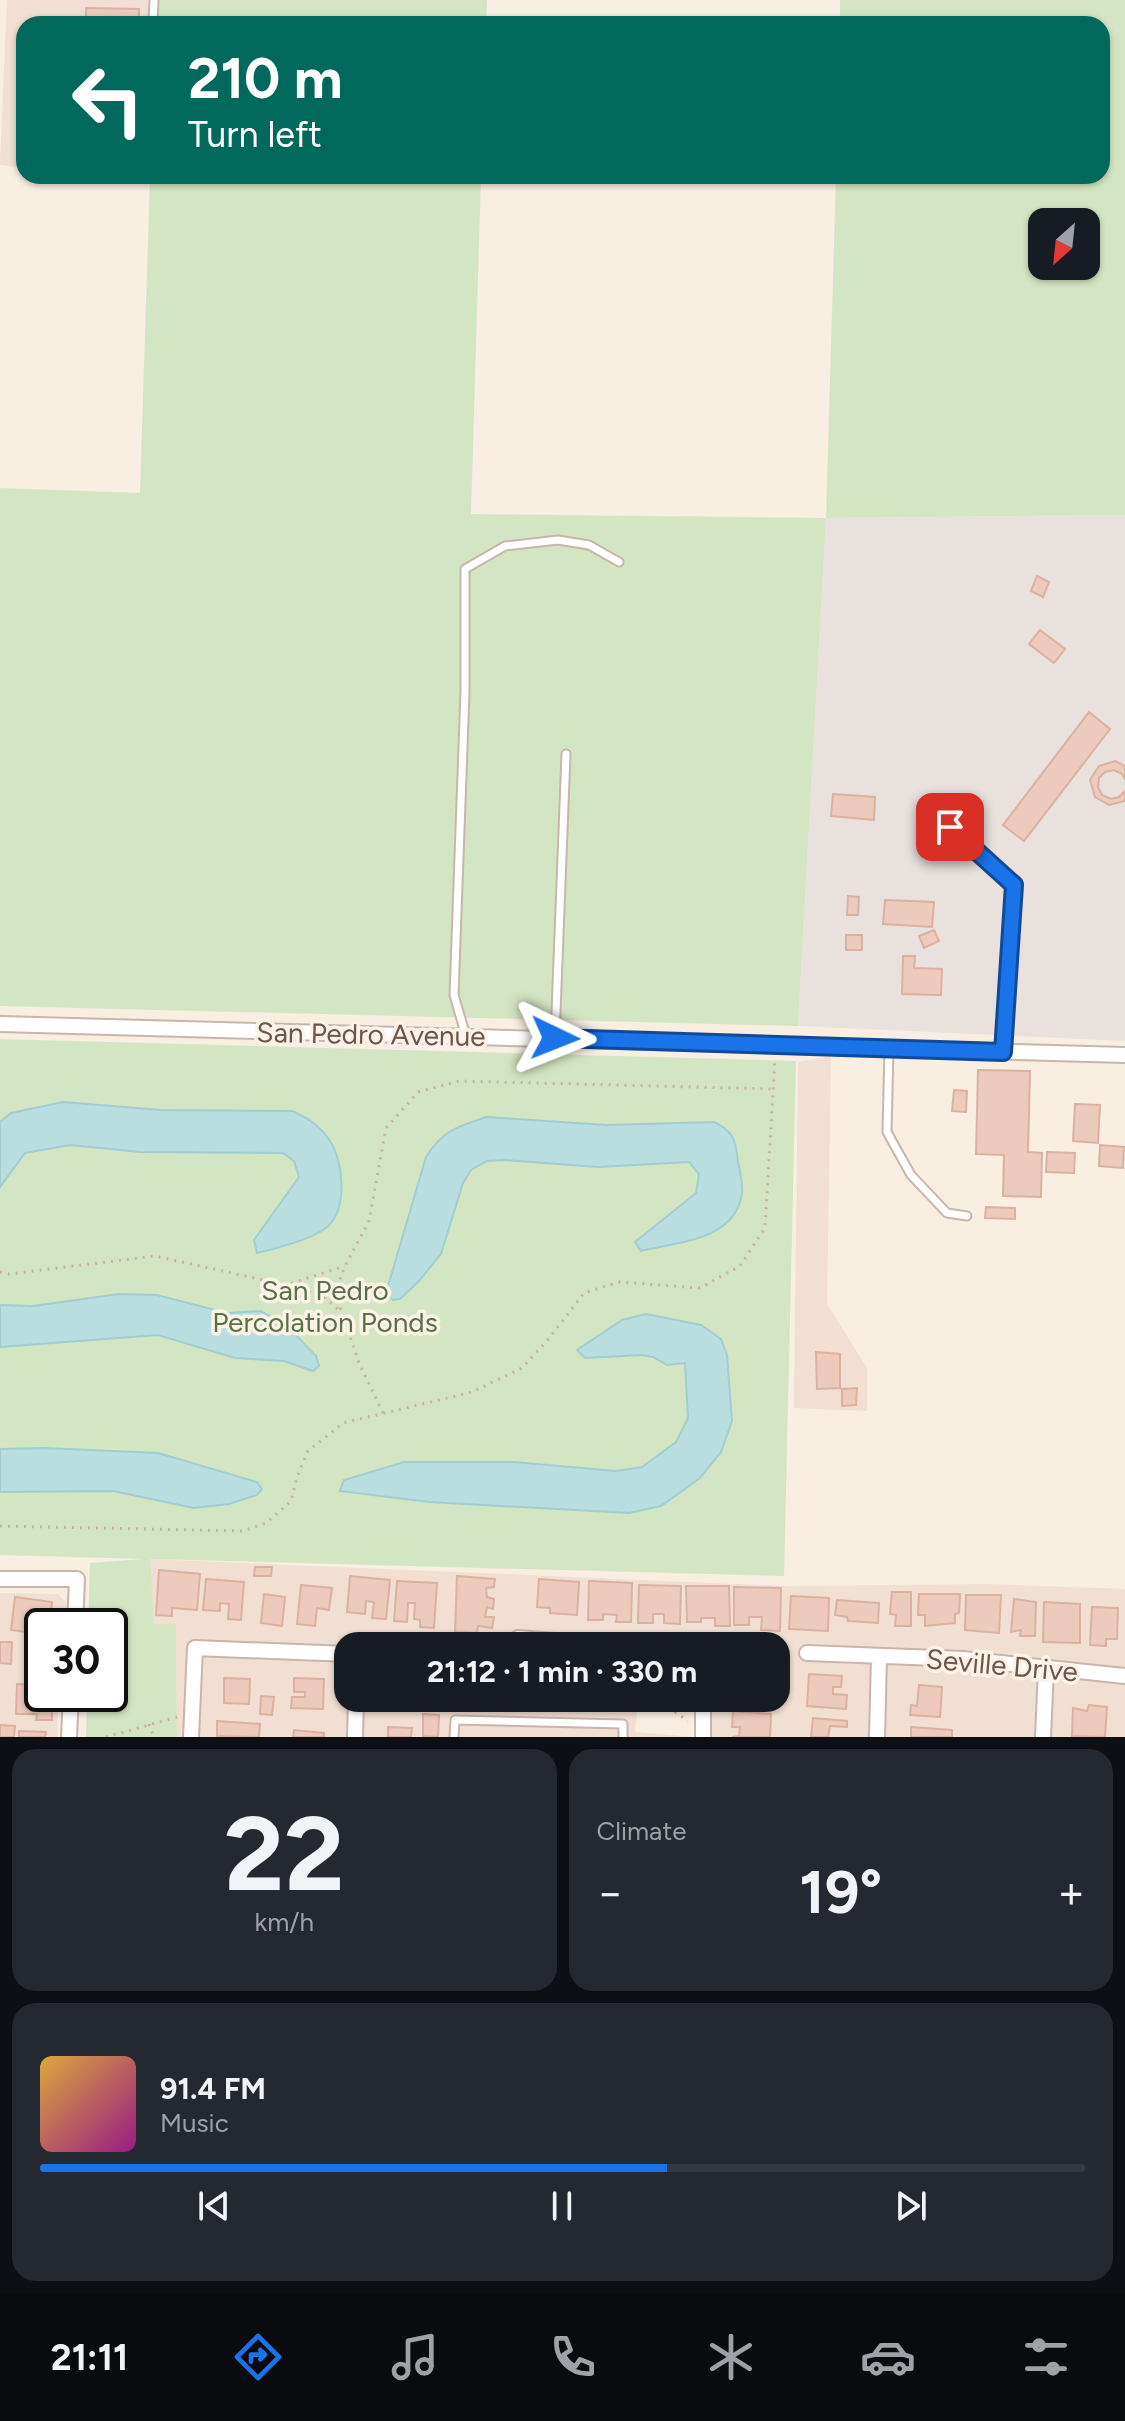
<!DOCTYPE html>
<meta charset="utf-8">
<style>
:root{--surface:#171b24;--page:#242831;--text:#f1f3f6;--muted:#9ea1a6;--line:#363941;--accent:#1a73e8}
body{margin:0;font-family:Figtree,sans-serif;background:var(--page);color:var(--text);height:100vh;display:flex;flex-direction:column;font-size:30px;white-space:nowrap}
*{box-sizing:border-box;margin:0}
p{font-size:26px;color:var(--muted)}
.icon{flex:none;width:44px;height:44px;fill:none;stroke:currentColor;stroke-width:2;stroke-linecap:round;stroke-linejoin:round}
.map{position:relative;height:1737px;overflow:hidden}
.side{display:flex;flex-direction:column;gap:12px;padding:12px;background:#0d0f14;flex:1}
.side>*{flex:none}
.hud{position:absolute;left:16px;top:16px;width:1094px;height:168px;border-radius:24px;box-shadow:0 2px 6px #0004;background:#00695c;color:#fff;overflow:hidden}
.needle{width:52px;rotate:207deg}
.fabs{position:absolute;left:1028px;top:208px;display:grid;gap:16px}
.fabs a{display:grid;place-items:center;width:72px;height:72px;border-radius:16px;background:var(--surface);box-shadow:0 2px 6px #0004;font-size:40px}
.speed{position:absolute;left:24px;top:1608px;display:flex;gap:16px;font-size:40px;font-weight:700;text-align:center}
.speed>*{display:grid;place-content:center;width:104px;height:104px;border-radius:50%;background:var(--surface);box-shadow:0 2px 6px #0004;line-height:1}
.speed .limit{border:4px solid #111;border-radius:12px;background:#fff;color:#111}
.pin{position:absolute;display:grid;place-items:center;width:68px;height:68px;color:#fff;margin:-34px;border-radius:16px;box-shadow:0 4px 12px #0006}
.me{position:absolute;width:88px;margin:-44px;rotate:92deg;stroke-linejoin:round;filter:drop-shadow(0 0 6px #0008)}
.turn{display:flex;align-items:center;gap:28px;height:168px;padding:0 40px;font-size:36px}
.turn .icon{width:104px;height:104px;stroke-width:2.5}
.turn b{display:block;font-size:56px;line-height:68px}
.big{font-size:60px;font-weight:700;line-height:1.1}
.side .card{flex:1;display:flex;flex-direction:column;justify-content:center;gap:12px;min-width:0;padding:0 28px;border-radius:24px;background:var(--page)}
.side .dial{align-items:center;gap:0}
.dial b{font-size:104px;line-height:1}
.song{display:flex;align-items:center;gap:24px}
.cover{width:96px;height:96px;border-radius:12px;background:linear-gradient(135deg,hsl(40 70% 55%),hsl(310 70% 35%))}
.played{height:8px;border-radius:4px;background:linear-gradient(90deg,var(--accent) 60%,var(--line) 60%)}
.keys{display:flex;justify-content:space-around;direction:ltr}
.heat{display:flex;justify-content:space-between;align-items:center;font-size:44px;direction:ltr}
.side .tiles{flex:1;display:grid;gap:12px;grid-template-columns:1fr 1fr}
.card:last-child{grid-column:span 2}
.trip{position:absolute;left:334px;top:1632px;width:456px;height:80px;border-radius:24px;background:var(--surface);box-shadow:0 2px 6px #0004;font-weight:700;line-height:80px;text-align:center}
.menu{display:flex;height:128px;justify-content:space-around;align-items:center;background:#090b0e;color:var(--muted)}
.menu .icon{width:56px;height:56px}
.menu .active{color:var(--accent)}
.menu b{font-size:36px;color:var(--text)}
.map>svg:first-child{display:block}
.residential{fill:#f0dfd2;fill-rule:evenodd}
.industrial{fill:#e9e1dd}
.green{fill:#d4e5c3;fill-rule:evenodd}
.water{fill:#b9dee0;stroke:#a1ced1;stroke-width:2}
.building{fill:#eccbbd;stroke:#dcb19f;stroke-width:2}
.lines{fill:none;stroke-linecap:round;stroke-linejoin:round}
.service-casing{stroke:#c8b5ab;stroke-width:11}
.minor-casing{stroke:#c8b5ab;stroke-width:18}
.path{stroke:#d0afa1;stroke-width:3;stroke-dasharray:2 6;stroke-linecap:butt}
.service{stroke:#fff;stroke-width:7}
.minor{stroke:#fff;stroke-width:14}
.route-casing{stroke:#114b97;stroke-width:20}
.route{stroke:#1a73e8;stroke-width:14}
.labels{text-anchor:middle;stroke-width:7;stroke-linejoin:round;paint-order:stroke}
.street-label{font-size:28px;fill:#6e554c;stroke:#fdf2e8}
.park-label{font-size:28px;fill:#577345;stroke:#fdf2e8}
</style>
<div class="map">
<svg width="1125" height="1737" viewBox="0 0 1125 1737">
<rect width="100%" height="100%" fill="#f9eee2"/>
<path class="residential" d="M7,0h150l-1,24h-132v144l-24,-3z
M831,1056l-4,248 40,64v43l-73,-3 4,-346z
M149,1559l634,27 206,-2 136,5v148h-948l-1,-112 -22,-1zM348,1646h428v52h-80l-2,39 -59,-5 3,-30 -19,-1v-3h-271z
M0,1593l58,1 8,9 -2,23h-22v68h17l-2,43h-57z"/>
<path class="industrial" d="M1125,515v526l-327,-15 28,-508z"/>
<path class="green" d="M157,0h330l-1,24h-330z
M840,0h285v515l-299,3 -28,508 -798,-20v-518l140,5 10,-317h331l-10,338 355,4 10,-342h266v-152h-262zM1042,222h44v44h-44z
M0,1039l796,22 -12,515 -634,-17 4,65h22l1,113h-91l1,-43h23v-68h-22l2,-63 54,-4 -144,-4z"/>
<path class="water" d="M63,1102l98,8 131,1c16,7 28,15 38,30 14,22 18,69 -4,87 -14,11 -51,21 -69,25l-3,-13 45,-63 -5,-16 -11,-8 -143,-1 -70,-7 -45,8 -25,34v-65l11,-9z
M486,1117l121,8 107,-3c20,9 22,20 24,40 2,9 5,21 4,31 -6,47 -64,49 -101,58l-6,-9 61,-49 3,-19 -10,-12 -91,5 -94,-7 -17,1 -16,9 -8,13 -22,71 -22,27 -19,18 -7,1 -7,-7 40,-136c17,-27 31,-30 60,-40z
M119,1294l38,1 70,18 34,-2 27,16 28,29 3,10 -6,5 -29,-10 -49,-3 -77,-23 -158,12v-42l33,1z
M646,1314l55,11 20,14 6,16 5,66 -11,31 -21,26 -39,28 -32,7 -200,-11 -89,-11 4,-11 60,-18h110l102,9 26,-4 34,-25 12,-24 -3,-55 -18,2 -14,-8 -11,-2 -57,3 -8,-8 45,-30z
M45,1448l113,5 99,29 5,7 -5,6 -28,9 -35,4 -81,-17 -113,1v-43z"/>
<path class="building" d="M86,8l53,1v15h-53z
M1037,576l12,6 -6,15 -12,-6z
M1040,630l25,19 -11,14 -25,-19z
M1089,712l21,17 -86,112 -21,-16z
M1115,761l10,5v13l-3,-5 -8,-4 -9,2 -6,6 -1,9 4,8 9,4 8,-2 6,-6v10l-16,4 -14,-8 -5,-17 9,-14z
M833,794l42,3 -1,23 -43,-4z
M848,896l11,1 -1,18h-11z
M885,900l49,2 -2,25 -49,-3z
M934,930l5,11 -15,7 -5,-12z
M846,935h16v15h-16z
M903,956h12l-1,12 28,1 -1,26 -39,-1z
M978,1070l52,1 -2,81 14,1 -1,44 -38,-1 1,-41 -28,-1z
M954,1090l13,1 -1,21 -14,-1z
M1075,1104l25,1 -2,38 -25,-2z
M1100,1145l24,2 -1,21 -24,-2z
M1047,1152l28,1 -1,20 -28,-1z
M986,1207l29,1v11l-30,-1z
M816,1352l24,2v34l-23,1z
M857,1388l-1,17 -14,1v-17z
M255,1567h17l-1,9h-17z
M159,1570l41,4 -3,36 -25,-2v8l-16,-1z
M350,1576l40,4 -4,39 -14,-1 2,-16 -8,-1 -1,13 -18,-2z
M457,1576l38,3 -1,8 -8,1 1,9 7,2 -1,10 -6,-2 -2,10h9l-2,11 -14,-2 -1,7 -22,-1z
M206,1579l38,3 -3,38 -13,-1 1,-15 -9,-1v8l-17,-1z
M539,1579l40,3 -2,33 -27,-2v-5l-13,-1z
M397,1581l40,2 -3,45 -14,-1v-7l-6,-1 1,-16h-7l-1,19 -13,-1z
M589,1581l43,2 -1,39h-15l1,-7 -14,-1v6h-15z
M301,1585l31,3 -3,22 -12,-2 -2,18 -18,-2z
M639,1585l42,1 -1,38 -16,-1v-9h-11v9h-15z
M686,1586h43l1,40h-15v-8h-14v4h-14z
M734,1587l47,1 -1,43 -19,-1 1,-13h-13v8h-15z
M892,1592h19v34h-16l1,-11 -6,-1z
M264,1594l21,3 -3,29 -21,-3z
M919,1594h41l-1,19 -4,1v9l-30,3v-11h-7z
M966,1595h35l-2,38 -34,-3z
M791,1596l38,2 -1,33 -39,-2z
M15,1597l37,5 -1,10 -20,-3 -2,10 13,1 -2,14 -29,-4z
M1014,1599l22,3 -1,34h-15l1,-6 -10,2z
M837,1600l42,3 -1,20 -30,-2 -1,-4 -12,-2z
M1044,1602l36,2v39l-37,-1z
M1092,1607l26,1 -1,31h-11v7l-16,-1z
M0,1642h12l-1,22 -11,-1z
M32,1651h10v24l-11,-1z
M809,1674l33,2 -1,11h-8v7l14,1 -1,14 -39,-3z
M224,1678l26,1 -1,25 -25,-1z
M294,1678l30,1 -1,30 -32,-1 1,-11h13v-5h-11z
M17,1684l25,1 2,19h8v16h-16l1,-6h-21z
M919,1685l23,2 -2,30 -30,-2 1,-10 6,1z
M261,1696l13,1 -2,18 -12,-1z
M387,1698h34l-1,3 -17,-2 -1,6 -16,-2z
M736,1698h37v7l-37,-2z
M1089,1705l18,2 -2,30 -33,-1 1,-28 14,3z
M733,1711l38,3 -1,23h-38l7,-1 1,-9h-8z
M423,1714l16,1 -1,22 -15,-1z
M813,1718l34,3v6l-17,-1 -2,11h-17z
M217,1721l43,3 -1,13 -42,-1z
M0,1725l15,1 -1,11h-14z
M388,1727l24,1 -1,9h-23z
M911,1727l41,3v7h-41z
M294,1730l30,3v4h-31z
M19,1731l27,1 -1,5h-26z"/>
<g class="lines">
<defs>
<path id="service" d="M153,24l1,-24
M950,827l25,25 39,33 -11,167
M466,1036l-12,-41 11,-303v-123l40,-23 53,-6 31,5 30,17
M555,1038l11,-284
M889,1050l-2,82 24,43 36,38 20,3
M454,1737l1,-17 168,4v13"/>
<path id="minor" d="M0,1024l1125,31
M0,1579h77l-2,47
M518,1638l98,8
M807,1653l156,6 162,17
M69,1737l2,-43
M191,1737l4,-89 153,6
M355,1737l1,-39
M703,1737v-39
M877,1737l2,-80
M1043,1737l3,-69"/>
</defs>
<use href="#service" class="service-casing"/>
<use href="#minor" class="minor-casing"/>
<path class="path" d="M0,1272l9,2 146,-18 131,29 59,-19
M286,1285l37,11 16,14
M383,1413l-24,-50 -24,-71 10,-26 24,-45 17,-93 32,-36 41,-11 314,8
M0,1526l243,5 23,-8 25,-22 6,-24 11,-26 35,-28 129,-31 50,-24 25,-27 37,-48 35,-11 81,6 40,-22 25,-38 10,-170
M655,1698l33,23
M149,1724l5,13
M106,1737l75,-21"/>
<use href="#service" class="service"/>
<use href="#minor" class="minor"/>
</g>
<g class="lines">
<defs>
<path id="route" d="M555,1038l448,14 11,-167 -64,-58"/>
</defs>
<use href="#route" class="route-casing"/>
<use href="#route" class="route"/>
</g>
<g class="labels">
<g class="street-label">
<text transform="translate(371 1034) rotate(1)" y="10">San Pedro Avenue</text>
<text transform="translate(1002 1665) rotate(5)" y="10">Seville Drive</text>
</g>
<g class="park-label">
<text x="325" y="1300">San Pedro<tspan x="325" dy="32">Percolation Ponds</tspan></text>
</g>
</g>
</svg>
<div class="fabs">
<a><svg class="needle" viewBox="-14 -14 28 28"><path d="M0-13l5 13h-10z" fill="#e53935"/><path d="M0 13l5-13h-10z" fill="#9ea1a6"/></svg></a>
</div>
<div class="speed"><div class="limit">30</div></div>
<div class="pin" style="left:950px;top:827px;background:#d93025"><svg class="icon" aria-label="arrive" viewBox="0 0 24 24"><path d="M6 21V4h12l-3 4 3 4H6"/></svg></div>
<svg class="me" style="left:555px;top:1038px" viewBox="-20 -20 40 40"><path d="M0-17L14 15 0 8-14 15z" fill="#1a73e8" stroke="#fff" stroke-width="4"/></svg>
<div class="trip">21:12 · 1 min · 330 m</div>
<div class="hud">
<div class="turn"><svg class="icon" aria-label="left" viewBox="0 0 24 24"><path d="M17 20v-9H6M10 6l-5 5 5 5"/></svg><div><b>210 m</b>Turn left</div></div>
</div>
</div>
<section class="side">
<div class="tiles">
<div class="card dial"><b>22</b><p>km/h</p></div>
<div class="card"><p>Climate</p>
<div class="heat"><a>−</a><b class="big">19°</b><a>+</a></div>
</div>
<div class="card">
<div class="song"><i class="cover"></i><div><b>91.4 FM</b><p>Music</p></div></div>
<div class="played"></div>
<div class="keys"><svg class="icon" aria-label="previous" viewBox="0 0 24 24"><path d="M18 5L8 12l10 7zM5 5v14"/></svg><svg class="icon" aria-label="pause" viewBox="0 0 24 24"><path d="M8 5v14M16 5v14"/></svg><svg class="icon" aria-label="next" viewBox="0 0 24 24"><path d="M6 5l10 7-10 7zM19 5v14"/></svg></div>
</div>
</div>
</section>
<nav class="menu">
<b>21:11</b>
<svg class="icon active" aria-label="directions" viewBox="0 0 24 24"><path d="M12 3l9 9-9 9-9-9zM9 14v-3h6M13 9l2 2-2 2"/></svg>
<svg class="icon" aria-label="music" viewBox="0 0 24 24"><path d="M9 18V5l10-2v13"/><circle cx="6" cy="18" r="3"/><circle cx="16" cy="16" r="3"/></svg>
<svg class="icon" aria-label="phone" viewBox="0 0 24 24"><path d="M5 4h4l2 5-3 2q2 4 5 5l2-3 5 2v4C11 20 4 13 5 4z"/></svg>
<svg class="icon" aria-label="climate" viewBox="0 0 24 24"><path d="M12 3v18M4 7l16 10M4 17L20 7"/></svg>
<svg class="icon" aria-label="car" viewBox="0 0 24 24"><path d="M5 17H2v-5l4-1 3-4h7l3 4 3 1v5h-3M9 17h6M6 11h13"/><circle cx="7" cy="17" r="2"/><circle cx="17" cy="17" r="2"/></svg>
<svg class="icon" aria-label="filters" viewBox="0 0 24 24"><path d="M4 7h16M4 17h16"/><circle cx="9" cy="7" r="2"/><circle cx="15" cy="17" r="2"/></svg>
</nav>
